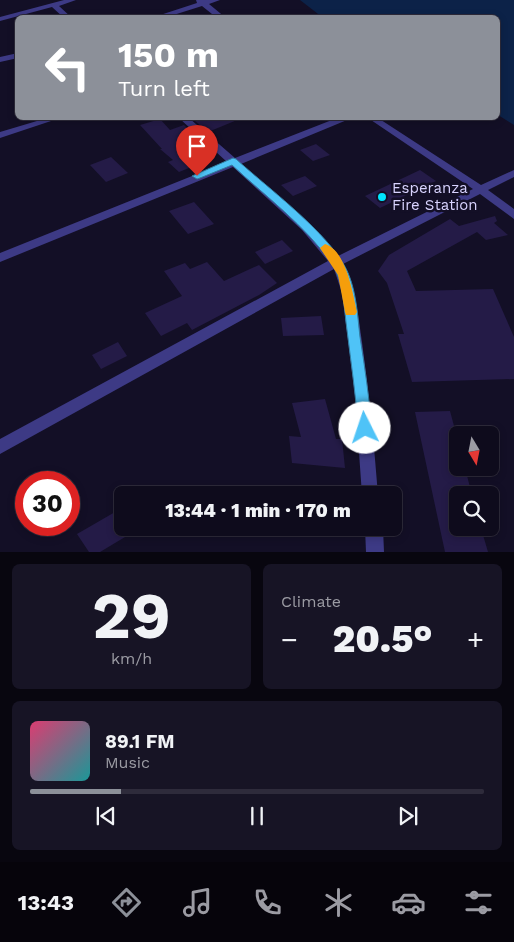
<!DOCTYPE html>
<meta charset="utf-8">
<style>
:root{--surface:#0e0b1c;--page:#171425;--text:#f1f3f6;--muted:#9b9ba3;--line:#2e2b3b;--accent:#8c9099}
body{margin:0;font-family:"Work Sans",sans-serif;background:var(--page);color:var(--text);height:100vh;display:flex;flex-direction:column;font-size:19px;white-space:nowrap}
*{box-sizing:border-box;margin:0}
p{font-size:16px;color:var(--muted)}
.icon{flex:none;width:28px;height:28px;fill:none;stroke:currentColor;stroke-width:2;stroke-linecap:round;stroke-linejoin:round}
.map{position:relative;height:552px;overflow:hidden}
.side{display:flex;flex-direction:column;gap:12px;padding:12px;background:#08060f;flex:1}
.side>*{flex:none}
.top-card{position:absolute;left:15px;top:15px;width:485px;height:105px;border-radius:8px;box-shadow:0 2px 8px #0003,0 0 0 1px var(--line);background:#8c9099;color:#fff;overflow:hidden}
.needle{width:32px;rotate:170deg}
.controls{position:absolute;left:449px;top:426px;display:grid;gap:10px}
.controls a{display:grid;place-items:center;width:50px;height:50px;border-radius:8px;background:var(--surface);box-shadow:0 2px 8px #0003,0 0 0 1px var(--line);font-size:25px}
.speed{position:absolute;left:15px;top:471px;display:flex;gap:10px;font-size:25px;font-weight:700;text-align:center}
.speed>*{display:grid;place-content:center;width:65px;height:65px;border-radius:50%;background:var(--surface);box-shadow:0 2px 8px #0003,0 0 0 1px var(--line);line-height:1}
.speed .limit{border:8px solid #d22;background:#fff;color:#111}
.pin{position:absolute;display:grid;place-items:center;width:42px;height:42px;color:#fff;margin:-51px -21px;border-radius:50% 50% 50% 0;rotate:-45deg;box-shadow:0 0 5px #0007}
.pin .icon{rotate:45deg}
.me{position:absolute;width:55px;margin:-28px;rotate:356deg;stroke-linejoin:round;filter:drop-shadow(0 0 4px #0008)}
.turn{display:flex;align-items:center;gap:18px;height:105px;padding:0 20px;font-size:22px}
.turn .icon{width:65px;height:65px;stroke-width:2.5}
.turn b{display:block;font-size:35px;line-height:42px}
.big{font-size:38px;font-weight:800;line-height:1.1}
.side .widget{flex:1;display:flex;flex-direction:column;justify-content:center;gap:8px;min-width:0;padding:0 18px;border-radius:8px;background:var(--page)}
.side .dial{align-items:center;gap:0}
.dial b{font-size:65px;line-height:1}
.song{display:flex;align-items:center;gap:15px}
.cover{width:60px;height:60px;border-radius:8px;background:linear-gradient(135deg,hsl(340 70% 55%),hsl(180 70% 35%))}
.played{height:5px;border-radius:2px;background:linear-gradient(90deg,var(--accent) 20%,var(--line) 20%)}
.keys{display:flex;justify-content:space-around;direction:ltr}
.heat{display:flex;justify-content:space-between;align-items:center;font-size:28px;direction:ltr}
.side .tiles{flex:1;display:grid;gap:12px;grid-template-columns:1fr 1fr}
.widget:last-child{grid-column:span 2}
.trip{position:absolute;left:114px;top:486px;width:288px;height:50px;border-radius:8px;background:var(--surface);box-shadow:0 2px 8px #0003,0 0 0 1px var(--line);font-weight:800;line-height:50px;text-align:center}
.dock{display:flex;height:80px;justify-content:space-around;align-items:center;background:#06040b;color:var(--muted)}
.dock .icon{width:35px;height:35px}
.dock .active{color:var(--accent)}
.dock b{font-size:22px;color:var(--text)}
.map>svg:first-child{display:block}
.water{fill:#0c2248}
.building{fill:#241b47}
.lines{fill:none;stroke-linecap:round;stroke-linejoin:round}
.street{fill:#3d3a85;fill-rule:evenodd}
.route{fill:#4fc3f7;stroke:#337fa1}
.slow{fill:#f59e0b}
.poi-dot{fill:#00e5ff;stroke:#130f26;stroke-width:2}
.labels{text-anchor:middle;stroke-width:5;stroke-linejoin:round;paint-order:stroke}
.poi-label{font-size:15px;fill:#d9d4ff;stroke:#130f26;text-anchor:start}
</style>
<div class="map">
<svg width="514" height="552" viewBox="0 0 514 552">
<rect width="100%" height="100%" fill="#130f26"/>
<path class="water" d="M300,0h214v125l-16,-10v-97l-176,-1z"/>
<path class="building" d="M203,118h39l-34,14 -13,-11z
M160,119l10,11 14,-5 13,12 -14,6 8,7 -6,2 14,12 -20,8 -11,-10 5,-2 -13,-11h2l-22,-24z
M316,144l14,11 -17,6 -13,-11z
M111,157l17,16 -22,9 -16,-17z
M420,170l16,11 -56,27 -15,-12z
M305,176l12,10 -24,10 -12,-11z
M194,202l20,22 -26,10 -19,-23z
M495,216l2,5 -3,2 14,12 -22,5 -9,-8 -70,39 9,20 77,-2 21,48v42l-102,3 -14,-48h6l-17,-51 -9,-12 11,-16 61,-36 9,7z
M282,240l11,11 -28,13 -10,-12z
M207,262l17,19 35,-16 18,18 -18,12 -67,35 -5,-7 -26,13 -16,-23 37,-17 -18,-25 21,-8 5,6z
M321,316l3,19 -41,1 -2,-18z
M118,342l9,14 -26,13 -9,-14z
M325,399l11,40h6l3,29 -53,-5 -3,-27 12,1 -9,-34z
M450,411l8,30v27h7l7,27h-14v33h23l7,24h-43l-30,-140z
M122,508v20h18l-40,24h-11l-12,-18z"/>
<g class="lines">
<path class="street" d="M64,0h12l-17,6 13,12h-8l-12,-11 -52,14v-4z
M196,0h24l-11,4 17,14h-9l-15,-12 -38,12h-13l46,-15z
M18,53v5l-18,4v-5z
M47,118h13l-60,20v-6z
M179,118h10l46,40 102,-40h11l-1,2 -106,44 69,60 28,32 135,-67 -105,-71h10l103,67 33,-15v7l-26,13 26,19v10l-34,-25 -137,70c13,24 15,51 19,78 7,51 12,102 16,153h-16l-7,-99 -13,-103 -8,-24 -334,185v-15l328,-178 -26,-31 -69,-63 -233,95v-9l227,-91z
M365,528h18l1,24h-18z"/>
</g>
<path class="route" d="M233,158l3,1c32,29 82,66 105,101 15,22 16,51 19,77 5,31 9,61 12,91l-2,5 -5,2 -5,-2 -2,-5c-2,-33 -7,-65 -11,-98 -3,-21 -3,-48 -15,-66 -26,-38 -67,-68 -100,-99l-32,13 -3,1 -5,-3z"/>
<path class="slow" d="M325,244c21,6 28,50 32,68l-2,3h-9l-1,-3 -7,-37 -18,-27z"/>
<circle class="poi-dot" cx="382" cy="197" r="5"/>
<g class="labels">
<g class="poi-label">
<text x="392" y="193">Esperanza<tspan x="392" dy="17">Fire Station</tspan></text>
</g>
</g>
</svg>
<div class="controls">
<a><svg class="needle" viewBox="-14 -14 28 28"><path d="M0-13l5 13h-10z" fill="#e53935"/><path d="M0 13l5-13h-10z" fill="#9b9ba3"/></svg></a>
<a><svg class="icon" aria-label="search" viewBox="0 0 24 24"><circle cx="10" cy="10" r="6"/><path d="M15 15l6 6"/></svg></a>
</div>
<div class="speed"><div class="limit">30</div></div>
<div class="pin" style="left:197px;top:176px;background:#d93025"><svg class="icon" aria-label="arrive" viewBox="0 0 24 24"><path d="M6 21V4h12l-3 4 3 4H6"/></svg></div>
<svg class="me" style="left:365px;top:428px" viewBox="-20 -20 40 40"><circle r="19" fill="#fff"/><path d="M0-13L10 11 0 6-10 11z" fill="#4fc3f7"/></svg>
<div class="trip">13:44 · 1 min · 170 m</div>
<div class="top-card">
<div class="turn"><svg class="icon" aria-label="left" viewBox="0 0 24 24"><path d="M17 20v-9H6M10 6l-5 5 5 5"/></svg><div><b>150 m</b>Turn left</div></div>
</div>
</div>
<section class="side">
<div class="tiles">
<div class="widget dial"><b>29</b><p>km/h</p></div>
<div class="widget"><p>Climate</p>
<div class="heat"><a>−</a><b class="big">20.5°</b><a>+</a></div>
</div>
<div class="widget">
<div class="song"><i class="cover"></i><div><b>89.1 FM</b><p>Music</p></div></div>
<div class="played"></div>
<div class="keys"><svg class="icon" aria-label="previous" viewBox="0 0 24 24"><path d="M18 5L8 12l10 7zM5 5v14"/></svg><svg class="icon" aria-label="pause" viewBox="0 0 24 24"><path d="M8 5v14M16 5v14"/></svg><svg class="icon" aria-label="next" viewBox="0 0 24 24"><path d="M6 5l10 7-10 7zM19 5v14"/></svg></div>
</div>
</div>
</section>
<nav class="dock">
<b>13:43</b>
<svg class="icon active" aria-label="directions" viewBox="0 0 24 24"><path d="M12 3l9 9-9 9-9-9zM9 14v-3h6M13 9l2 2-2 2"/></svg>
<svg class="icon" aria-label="music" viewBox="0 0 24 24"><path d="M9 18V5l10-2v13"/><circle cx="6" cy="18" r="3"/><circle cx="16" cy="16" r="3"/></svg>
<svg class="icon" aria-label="phone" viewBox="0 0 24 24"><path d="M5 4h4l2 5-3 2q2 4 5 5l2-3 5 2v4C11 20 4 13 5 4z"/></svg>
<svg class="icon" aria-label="climate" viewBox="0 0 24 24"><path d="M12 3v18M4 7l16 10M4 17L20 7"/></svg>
<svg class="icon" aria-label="car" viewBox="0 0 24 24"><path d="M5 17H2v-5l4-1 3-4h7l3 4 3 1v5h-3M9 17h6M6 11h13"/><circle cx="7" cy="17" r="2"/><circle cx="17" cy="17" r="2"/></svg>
<svg class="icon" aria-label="filters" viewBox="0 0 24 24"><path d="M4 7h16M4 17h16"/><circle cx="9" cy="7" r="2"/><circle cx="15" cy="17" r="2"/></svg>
</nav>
